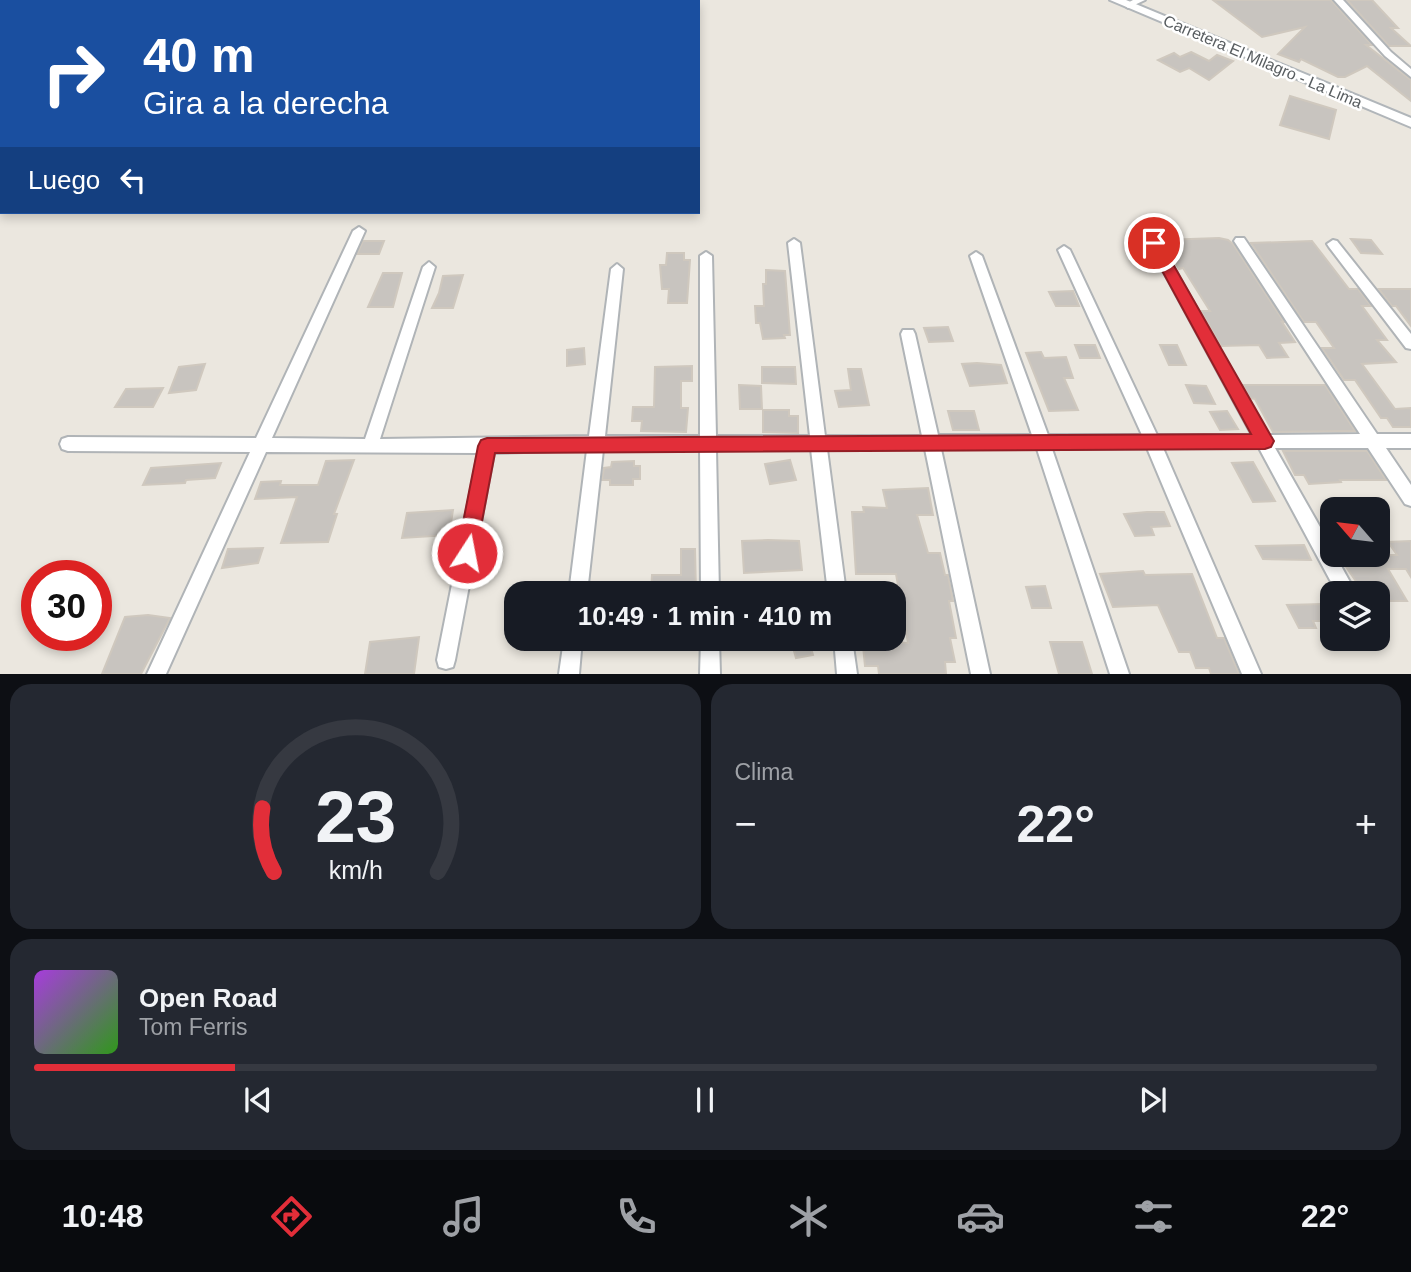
<!DOCTYPE html>
<html lang="es">
<meta charset="utf-8">
<style>
:root{--surface:#171b24;--page:#242831;--text:#f1f3f6;--muted:#9ea1a6;--line:#363941;--accent:#e22e39}
body{margin:0;font-family:Helvetica,sans-serif;background:var(--page);color:var(--text);height:100vh;display:flex;flex-direction:column;font-size:26px;white-space:nowrap}
*{box-sizing:border-box;margin:0}
p{font-size:23px;color:var(--muted)}
.icon{flex:none;width:38px;height:38px;fill:none;stroke:currentColor;stroke-width:2;stroke-linecap:round;stroke-linejoin:round}
.map{position:relative;height:674px;overflow:hidden}
.panel{display:flex;flex-direction:column;gap:10px;padding:10px;background:#0d0f14;flex:1}
.panel>*{flex:none}
.banner{position:absolute;left:0px;top:0px;width:700px;height:214px;box-shadow:0 4px 10px #0003;background:#1a4fa0;color:#fff;overflow:hidden}
.needle{width:46px;rotate:298deg}
.controls{position:absolute;left:1320px;top:497px;display:grid;gap:14px}
.controls a{display:grid;place-items:center;width:70px;height:70px;border-radius:14px;background:var(--surface);box-shadow:0 4px 10px #0003;font-size:35px}
.speed{position:absolute;left:21px;top:560px;display:flex;gap:14px;font-size:35px;font-weight:700;text-align:center}
.speed>*{display:grid;place-content:center;width:91px;height:91px;border-radius:50%;background:var(--surface);box-shadow:0 4px 10px #0003;line-height:1}
.speed .limit{border:10px solid #d22;background:#fff;color:#111}
.pin{position:absolute;display:grid;place-items:center;width:60px;height:60px;color:#fff;margin:-30px;border:4px solid #fff;border-radius:50%;box-shadow:0 2px 7px #0007}
.me{position:absolute;width:77px;margin:-38px;rotate:11deg;stroke-linejoin:round;filter:drop-shadow(0 0 5px #0008)}
.turn{display:flex;align-items:center;gap:24px;height:147px;padding:0 28px;font-size:32px}
.turn .icon{width:91px;height:91px;stroke-width:2.5}
.turn b{display:block;font-size:49px;line-height:60px}
.then{display:flex;align-items:center;height:66px;padding:0 28px;background:#0003;gap:14px;font-size:26px}
.big{font-size:52px;font-weight:600;line-height:1.1}
.panel .card{flex:1;display:flex;flex-direction:column;justify-content:center;gap:10px;min-width:0;padding:0 24px;border-radius:21px;background:var(--page)}
.panel .dial{align-items:center;gap:0}
.dial svg{height:182px;overflow:visible;fill:none;stroke:var(--line);stroke-width:7;stroke-linecap:round;text-anchor:middle}
.dial text{fill:var(--text);stroke:none}
.song{display:flex;align-items:center;gap:21px}
.cover{width:84px;height:84px;border-radius:10px;background:linear-gradient(135deg,hsl(280 70% 55%),hsl(110 70% 35%))}
.played{height:7px;border-radius:4px;background:linear-gradient(90deg,var(--accent) 15%,var(--line) 15%)}
.keys{display:flex;justify-content:space-around;direction:ltr}
.heat{display:flex;justify-content:space-between;align-items:center;font-size:38px;direction:ltr}
.panel .tiles{flex:1;display:grid;gap:10px;grid-template-columns:1fr 1fr}
.card:last-child{grid-column:span 2}
.trip{position:absolute;left:504px;top:581px;width:402px;height:70px;border-radius:21px;background:var(--surface);box-shadow:0 4px 10px #0003;font-weight:600;line-height:70px;text-align:center}
.dock{display:flex;height:112px;justify-content:space-around;align-items:center;background:#090b0e;color:var(--muted)}
.dock .icon{width:49px;height:49px}
.dock .on{color:var(--accent)}
.dock b{font-size:32px;color:var(--text)}
.map>svg:first-child{display:block}
.building{fill:#c8c4bf;stroke:#cfc8be;stroke-width:2}
.lines{fill:none;stroke-linecap:round;stroke-linejoin:round}
.minor-casing{stroke:#b0b4b7;stroke-width:4}
.secondary-casing{stroke:#b1b6ba;stroke-width:4}
.minor{fill:#fff;fill-rule:evenodd}
.secondary{fill:#fff;fill-rule:evenodd}
.route{fill:#e22e39;stroke:#931e25;stroke-width:2}
.labels{text-anchor:middle;stroke-width:5;stroke-linejoin:round;paint-order:stroke}
.far-street-label{font-size:16px;fill:#585d60;stroke:#fff}
</style>
<div class="map">
<svg width="1411" height="674" viewBox="0 0 1411 674">
<rect width="100%" height="100%" fill="#ebe7df"/>
<path class="building" d="M1213,0h118l41,45h-6l45,35v21l-44,-35 -22,11h-7l-37,-18 -2,3 -21,-8 27,-27 -43,10z
M1347,0h25l26,28h-7l20,18h-22z
M1191,52l18,9 8,-6 16,6 -24,19 -20,-12 -9,4 -22,-12 16,-7 6,4z
M1290,96l46,14 -7,29 -49,-14z
M1219,238l9,2 5,4 51,78h-2l13,20 -16,1 9,14 -21,1 -8,-13 -38,1 -20,-35h9l-27,-43 -4,1 -16,-29z
M1351,239l20,1 11,14 -21,-1z
M363,241h21l-5,13h-22z
M1312,241l37,48h9l13,17h-9l25,34h-10l19,22 -34,2 33,45 16,-1v19h-18l-6,-9h-6l-26,-38h-11l-22,-32h12l-18,-26h-12l-53,-79z
M667,253h17v7h6l-3,43h-19l1,-14h-7l-2,-24h6z
M766,270l19,1 5,64h-6l1,3 -22,1 -3,-16h-4l-1,-17h9l-1,-22h3z
M383,273h19l-9,34h-25z
M463,275l-10,33h-21l7,-15 4,-17z
M1379,289h32v37l-15,-20h-4z
M1073,291l6,15h-23l-7,-14z
M948,327l5,14 -24,1 -5,-14z
M1075,345h20l5,13h-20z
M1160,345h17l9,20h-17z
M584,348l1,16 -18,2v-16z
M1041,352l3,6 22,-1 7,21h-9l14,32 -29,1 -23,-58z
M977,363l24,2 6,18 -37,3 -8,-22z
M205,364l-9,26 -27,3 10,-26z
M692,366v15h-11v27h7l-2,24 -45,-1 1,-10h-10l1,-14h21l1,-40z
M762,367h33l1,17 -34,-1z
M848,369h13l8,36 -30,2 -4,-16 16,-1z
M739,385l22,1 1,23h-22z
M1186,385l20,1 9,18 -21,-1z
M1243,385h82l30,46 -82,1 -18,-33 -5,-1z
M163,388l-10,19h-38l11,-18z
M763,410h26v6h9v17l-35,-1z
M948,411h26l5,19h-26z
M1227,411l11,18 -18,1 -10,-18z
M1283,451h84l19,29h-46l1,2 -32,2 -5,-9h-9z
M354,460l-20,54h3l-9,28 -47,1 16,-46 -42,2 6,-17 20,-1 -1,4h38l8,-24z
M790,460l6,20 -26,4 -5,-20z
M634,461v5h6v13h-7v6h-23v-5h-8l2,-12 7,-1 1,-5z
M1253,462l22,39 -22,1 -21,-39z
M221,463l-6,15 -29,2 -1,3 -42,2 8,-17z
M928,488l5,27h-16l11,38h12l5,22h3l5,26h-4l7,37h-6l5,24h-10l1,12h-67l-1,-8h-13l-2,-20h14l-1,-5 32,2 -6,-36 -6,-33h-40l-4,-62h12l-1,-5 24,1 -4,-18z
M453,510l-4,25 -47,3 5,-25z
M1147,512h17l6,14 -19,1 3,8 -19,1 -11,-22z
M768,540l31,1 3,29 -58,3 -2,-32z
M1411,541v36l-5,-8h-18l19,32h-30v-8h-13l-26,-38h59l-9,-13z
M1304,545l7,15 -48,-1 -7,-13z
M263,548l-5,15 -36,5 6,-19z
M681,549h14l1,44h-45l1,-18h29z
M1143,571l2,4 47,-1 25,64h7l15,36h-28l-2,-6h-13l-6,-16h-11l-21,-47 -45,2 -13,-33z
M1045,586l6,22h-19l-6,-21z
M1323,604l9,17h-19l3,7h-17l-12,-23z
M148,615l22,3 -29,56h-39l23,-57z
M419,637l-5,37h-49l5,-32z
M809,641l4,14 -17,3 -4,-14z
M1050,642h32l10,32h-33z"/>
<g class="lines">
<defs>
<path id="minor" d="M1133,0h12l-17,8 -4,-3z
M1334,0h9l48,52 20,17v8l-26,-21z
M359,227l6,4 -93,207 93,1 58,-172 6,-5 6,5 -55,172 209,-3 22,-167 6,-5 6,5 -18,167h95v-180l6,-4 6,4 4,180h94l-22,-193 6,-4 6,4 25,193h97l-21,-102 2,-4h10l2,4 23,101h94l-62,-179 6,-4 6,4 66,179h94l-84,-185 6,-4 6,4 87,185h95l-104,-192 6,-4 6,4 108,192 92,-1 -124,-190 -2,-3 2,-3h8l133,196h34v14h-25l25,37v21l-6,-2 -37,-56h-93l57,100v7h3l21,38h-19l-78,-145h-96l98,226h-19l-95,-226 -95,1 77,225h-19l-73,-225h-96l49,225h-19l-46,-225h-98l19,144h-18l-17,-144h-95l3,144h-18l-1,-144 -97,1 -16,143h-18l18,-143 -93,3 -39,207 -2,7 -7,2 -7,-2 -2,-7 41,-207 -212,-1 -100,222h-19l103,-222 -182,-1 -6,-2 -2,-5 2,-5 6,-2 188,1 97,-207z
M1333,240l4,1 74,93v15l-5,-1 -77,-101 -2,-3z
M564,639h18l-3,35h-20z
M701,639h18l1,35h-20z
M834,639h18l5,35h-20z"/>
<path id="secondary" d="M1110,0h16l285,118v9z"/>
</defs>
<use href="#minor" class="minor-casing"/>
<use href="#secondary" class="secondary-casing"/>
<use href="#minor" class="minor"/>
<use href="#secondary" class="secondary"/>
</g>
<path class="route" d="M1154,238l7,5 110,193 3,5 -3,6 -6,2 -770,4 -19,100 -2,7 -7,3 -7,-3 -3,-7 21,-107 3,-6 6,-2 764,-4 -104,-191z"/>
<g class="labels">
<g class="far-street-label">
<text transform="translate(1263 61) rotate(23)" y="6">Carretera El Milagro - La Lima</text>
</g>
</g>
</svg>
<div class="controls">
<a><svg class="needle" viewBox="-14 -14 28 28"><path d="M0-13l5 13h-10z" fill="#e53935"/><path d="M0 13l5-13h-10z" fill="#9ea1a6"/></svg></a>
<a><svg class="icon" aria-label="layers" viewBox="0 0 24 24"><path d="M12 4l9 5-9 5-9-5zM3 14l9 5 9-5"/></svg></a>
</div>
<div class="speed"><div class="limit">30</div></div>
<div class="pin" style="left:1154px;top:243px;background:#d93025"><svg class="icon" aria-label="arrive" viewBox="0 0 24 24"><path d="M6 21V4h12l-3 4 3 4H6"/></svg></div>
<svg class="me" style="left:467px;top:553px" viewBox="-20 -20 40 40"><circle r="17" fill="#e22e39" stroke="#fff" stroke-width="3"/><path d="M0-11L8 9 0 5-8 9z" fill="#fff"/></svg>
<div class="trip">10:49 · 1 min · 410 m</div>
<div class="banner">
<div class="turn"><svg class="icon" aria-label="right" viewBox="0 0 24 24"><path d="M7 20v-9h11M14 6l5 5-5 5"/></svg><div><b>40 m</b>Gira a la derecha</div></div>
<div class="then">Luego<svg class="icon" aria-label="left" viewBox="0 0 24 24"><path d="M17 20v-9H6M10 6l-5 5 5 5"/></svg></div>
</div>
</div>
<section class="panel">
<div class="tiles">
<div class="card dial"><svg viewBox="0 0 100 80">
<path d="M14 69A42 42 0 1 1 86 69"/>
<path d="M14 69A42 42 0 0 1 9 41" stroke="#e22e39"/>
<text x="50" y="56" font-size="32" font-weight="700">23</text>
<text x="50" y="72" font-size="11">km/h</text>
</svg></div>
<div class="card"><p>Clima</p>
<div class="heat"><a>−</a><b class="big">22°</b><a>+</a></div>
</div>
<div class="card">
<div class="song"><i class="cover"></i><div><b>Open Road</b><p>Tom Ferris</p></div></div>
<div class="played"></div>
<div class="keys"><svg class="icon" aria-label="previous" viewBox="0 0 24 24"><path d="M18 5L8 12l10 7zM5 5v14"/></svg><svg class="icon" aria-label="pause" viewBox="0 0 24 24"><path d="M8 5v14M16 5v14"/></svg><svg class="icon" aria-label="next" viewBox="0 0 24 24"><path d="M6 5l10 7-10 7zM19 5v14"/></svg></div>
</div>
</div>
</section>
<nav class="dock">
<b>10:48</b>
<svg class="icon on" aria-label="directions" viewBox="0 0 24 24"><path d="M12 3l9 9-9 9-9-9zM9 14v-3h6M13 9l2 2-2 2"/></svg>
<svg class="icon" aria-label="music" viewBox="0 0 24 24"><path d="M9 18V5l10-2v13"/><circle cx="6" cy="18" r="3"/><circle cx="16" cy="16" r="3"/></svg>
<svg class="icon" aria-label="phone" viewBox="0 0 24 24"><path d="M5 4h4l2 5-3 2q2 4 5 5l2-3 5 2v4C11 20 4 13 5 4z"/></svg>
<svg class="icon" aria-label="climate" viewBox="0 0 24 24"><path d="M12 3v18M4 7l16 10M4 17L20 7"/></svg>
<svg class="icon" aria-label="car" viewBox="0 0 24 24"><path d="M5 17H2v-5l4-1 3-4h7l3 4 3 1v5h-3M9 17h6M6 11h13"/><circle cx="7" cy="17" r="2"/><circle cx="17" cy="17" r="2"/></svg>
<svg class="icon" aria-label="filters" viewBox="0 0 24 24"><path d="M4 7h16M4 17h16"/><circle cx="9" cy="7" r="2"/><circle cx="15" cy="17" r="2"/></svg>
<b>22°</b>
</nav>
